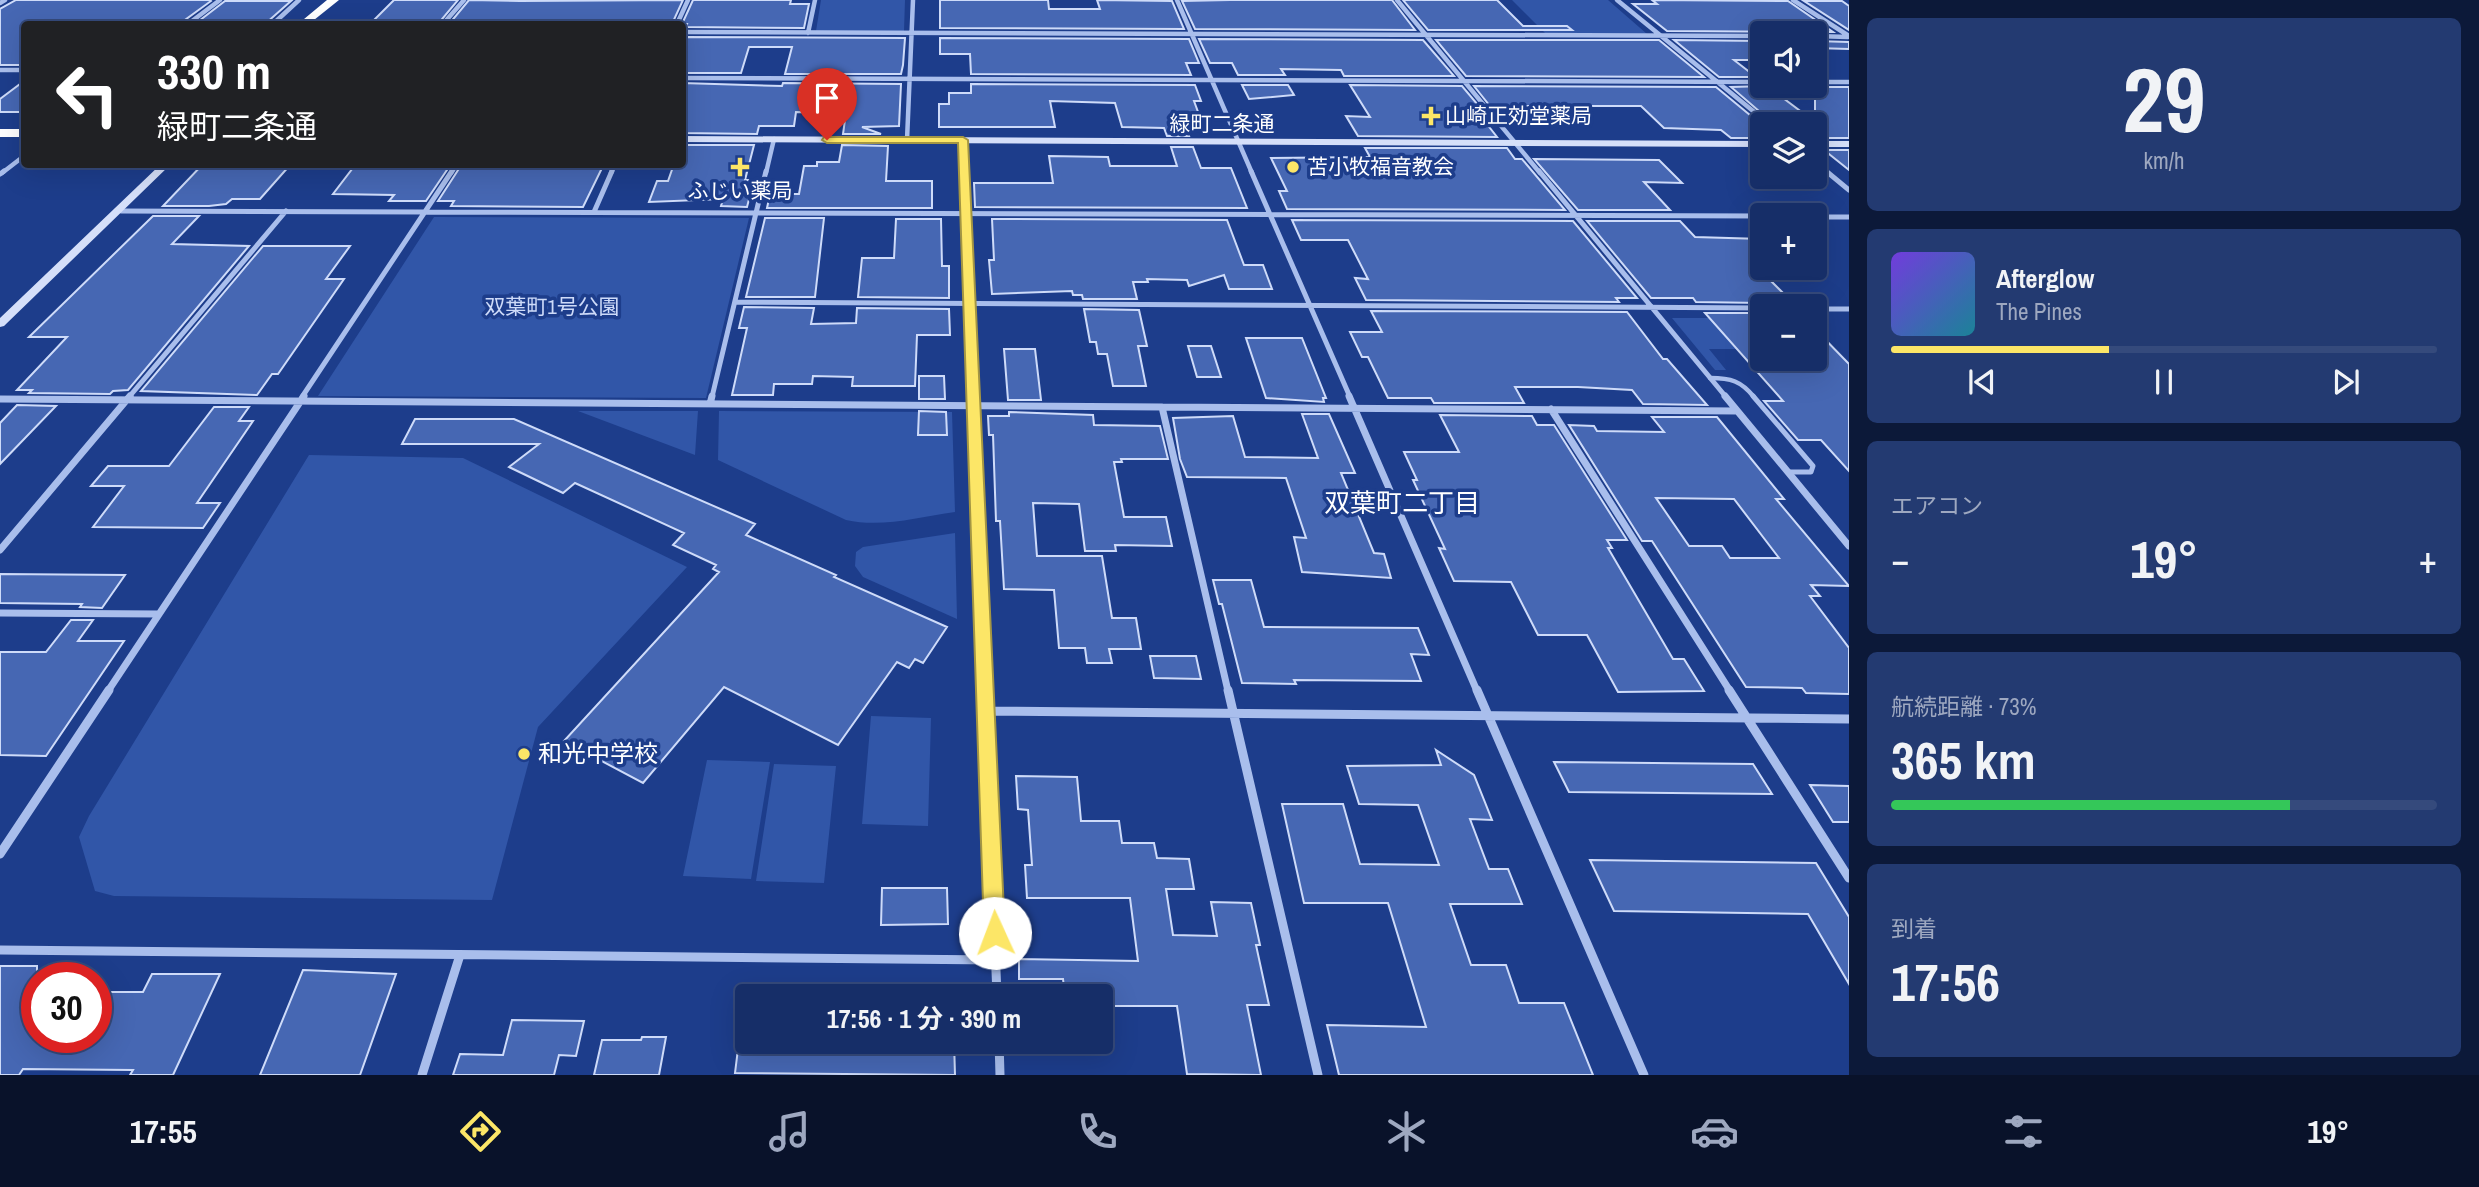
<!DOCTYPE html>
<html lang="ja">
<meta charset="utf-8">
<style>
:root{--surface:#162e68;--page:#233a71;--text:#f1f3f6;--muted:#9ea8c0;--line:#354a7c;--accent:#fce667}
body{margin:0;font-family:"Archivo Narrow","Noto Sans JP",sans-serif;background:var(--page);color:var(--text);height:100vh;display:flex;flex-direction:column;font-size:26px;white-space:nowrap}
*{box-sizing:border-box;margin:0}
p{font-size:23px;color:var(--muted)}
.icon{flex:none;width:38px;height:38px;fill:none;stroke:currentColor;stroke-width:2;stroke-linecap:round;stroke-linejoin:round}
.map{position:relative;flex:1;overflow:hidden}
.panel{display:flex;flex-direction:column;gap:18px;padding:18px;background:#0c1939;width:630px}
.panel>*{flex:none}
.top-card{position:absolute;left:21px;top:21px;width:665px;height:147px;border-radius:7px;box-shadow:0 7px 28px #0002,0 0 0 2px var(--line);background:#202124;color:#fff;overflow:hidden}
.controls{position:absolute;left:1750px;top:21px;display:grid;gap:14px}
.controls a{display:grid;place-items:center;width:77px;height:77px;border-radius:7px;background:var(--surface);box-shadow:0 7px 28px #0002,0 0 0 2px var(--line);font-size:35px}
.speed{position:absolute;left:21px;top:962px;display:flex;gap:14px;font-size:35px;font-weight:700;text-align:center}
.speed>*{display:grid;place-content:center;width:91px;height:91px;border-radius:50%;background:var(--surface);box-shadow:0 7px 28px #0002,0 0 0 2px var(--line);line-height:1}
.speed .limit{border:10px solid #d22;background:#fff;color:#111}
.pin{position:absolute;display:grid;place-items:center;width:60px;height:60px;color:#fff;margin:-72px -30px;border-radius:50% 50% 50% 0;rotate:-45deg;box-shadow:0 0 7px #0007}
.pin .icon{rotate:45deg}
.me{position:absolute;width:77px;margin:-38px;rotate:358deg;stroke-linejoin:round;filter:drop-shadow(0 0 5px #0008)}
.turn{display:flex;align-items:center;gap:24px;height:147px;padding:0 21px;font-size:32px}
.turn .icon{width:91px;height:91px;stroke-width:2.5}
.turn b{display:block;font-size:49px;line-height:60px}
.big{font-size:52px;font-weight:700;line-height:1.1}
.panel .widget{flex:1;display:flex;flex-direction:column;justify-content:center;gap:10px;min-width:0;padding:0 24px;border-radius:10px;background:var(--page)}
.panel .dial{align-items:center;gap:0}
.dial b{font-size:91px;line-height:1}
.song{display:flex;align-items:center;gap:21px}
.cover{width:84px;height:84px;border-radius:10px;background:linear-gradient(135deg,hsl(260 70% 55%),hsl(190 70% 35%))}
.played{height:7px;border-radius:4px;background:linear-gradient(90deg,var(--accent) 40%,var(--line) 40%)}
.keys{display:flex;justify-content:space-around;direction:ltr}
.heat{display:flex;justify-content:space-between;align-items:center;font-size:38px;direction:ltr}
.charge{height:10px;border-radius:5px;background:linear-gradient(90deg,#34c759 73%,var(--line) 0)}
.trip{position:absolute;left:735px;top:984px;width:378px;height:70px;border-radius:7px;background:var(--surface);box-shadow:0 7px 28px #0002,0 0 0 2px var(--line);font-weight:700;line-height:70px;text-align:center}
.menu{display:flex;height:112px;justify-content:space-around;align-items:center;background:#09122a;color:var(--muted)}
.menu .icon{width:49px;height:49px}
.menu .selected{color:var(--accent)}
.menu b{font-size:32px;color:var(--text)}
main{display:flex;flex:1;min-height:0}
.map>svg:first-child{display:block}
.green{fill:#3156a8}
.building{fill:#4667b3;stroke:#cedbf9;stroke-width:2;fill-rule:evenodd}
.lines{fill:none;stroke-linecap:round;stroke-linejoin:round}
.lane-far1{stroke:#a9beec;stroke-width:4.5}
.lane{stroke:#a9beec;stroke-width:5}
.street-far3{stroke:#a9beec;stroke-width:4.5}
.street-far2{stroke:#a9beec;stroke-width:5}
.street-far1{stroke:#a9beec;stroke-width:7}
.street{stroke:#a9beec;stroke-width:9}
.secondary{fill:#d5dff9;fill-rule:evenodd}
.highway{fill:#fff;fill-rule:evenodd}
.route{fill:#fce667;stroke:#a49643;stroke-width:2}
.poi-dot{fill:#fce667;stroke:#1d3d8b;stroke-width:2.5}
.labels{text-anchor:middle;stroke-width:7;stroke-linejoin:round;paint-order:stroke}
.far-poi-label{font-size:21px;fill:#fff;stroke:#1d3d8b;text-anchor:start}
.far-street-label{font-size:21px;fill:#fff;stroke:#1d3d8b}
.far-park-label{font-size:21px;fill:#cedbf9;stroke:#1d3d8b}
.poi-label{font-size:24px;fill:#fff;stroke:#1d3d8b;text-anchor:start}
.neighbourhood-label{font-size:26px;fill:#fff;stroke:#1d3d8b}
</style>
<main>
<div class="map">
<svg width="1849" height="1075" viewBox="0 0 1849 1075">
<rect width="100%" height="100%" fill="#1d3d8b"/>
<path class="green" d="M821,0h84l-1,31h-88z
M1512,0h96l39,34 -102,-1z
M434,217l315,1 -43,180 -388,-2z
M1672,318h38l28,31h-29l17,21h-11z
M578,411h120l-3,44z
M719,411l233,1 3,100c-36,5 -73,16 -109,8l-128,-60z
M309,455l154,3 224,109 -149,160 -46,173 -378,-4 -19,-5 -16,-54 10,-21z
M955,533l2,86 -94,-42 -8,-11 1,-14 7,-5z
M871,716l60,2 -3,108 -66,-2z
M707,760l63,2 -19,117 -68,-3z
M774,764l62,2 -12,117 -68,-2z"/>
<path class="building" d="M16,0h194l1,1 -26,19 -2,4h-159v41h-24v-56z
M394,0h64l-20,24h-68z
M469,0l51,1 163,-1 -11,24h-223z
M693,0h98l-1,4h19l-5,24 -118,-1 1,-3h-5z
M940,0h108l1,9h51l-3,-9 75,1 12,28 -244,-1z
M1230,0h162l23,30 -220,-1 -13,-28z
M1403,0h94l26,26h44l5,4h-144z
M1652,0l136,1 45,31 -166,-1 -34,-27h24z
M225,1h66l-26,23h-70z
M1804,1h38l7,5v24z
M682,37l223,1 -2,27 -2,9h-116l7,-27h-43l-8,26h-59z
M940,38l249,1 10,24h-13l5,12 -220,-1 -1,-20h-30z
M1199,39l224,1 31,36h-110l-3,-6 -60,-1 4,6h-47l-6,-12h-22z
M1436,40h223l45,37 -238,-1z
M1674,40l88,1v19h-28l22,17h-37z
M1815,41l34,1v7l-34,-1z
M24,81v31h-24v-13z
M682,83l100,3 1,-3 118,1 -2,42 -37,1 19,7h-38l3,-21 -50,-1 -2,14h-35l-2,8 -75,-1z
M971,84l224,1 6,16h-7l10,27h-18l3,8h-22l-3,-8 -42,-1 -7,-24 -65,-2 5,26h-116v-23h10v-11h22z
M1242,85h46l6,10 -45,4z
M1350,85l112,1 16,19h-6l25,32 -139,-1 -12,-20 24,1z
M1474,86l242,1 46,38v13h-31l-10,-8 -57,-2 -23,-22h-151z
M1767,86l48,36v-35h34v51h-34v-14h-41l-43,-37z
M682,145h72l-9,35h9l-7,27 -26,-1 2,-7 -74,3 8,-21h11l6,-17h8z
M842,145l46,1 -2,35h46v27h-165l3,-14h29l5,-28h13v-4h22z
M1171,147h22l8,21h30l16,40 -272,-1 -1,-24h79l-4,-27 59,1 2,9h67z
M1365,148h142l8,11h7l43,51 -278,-1 -8,-18h8l-16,-33 99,-1z
M1824,150h25v20z
M1534,159l125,1 23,23 -38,-1 26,28h-92z
M203,164h88l-31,35h-28l-6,5 -17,2h-46z
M356,164h95l-25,37h-37l5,-6 -61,-1z
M462,164h142l-21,43 -132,-1 3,-5h-16z
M153,216h46l-27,28 77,2 -121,144 -15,1 -3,3 -81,-1 3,-3h-15l50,-53h-38z
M765,218h59l-9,79h-69z
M896,219h45l1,47h7v32l-91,-1 4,-39h32z
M992,219l235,1 17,45h19l9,24h-43l-5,-14 -35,11 -2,-6 -40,-1 1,3h-15l4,17h-54l-1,-4h-9l-1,-4 -80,3 -3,-34h5z
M1292,220l281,1 64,77h-21l3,4 -253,-2 -11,-22 13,1 -20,-39h-47z
M1587,221h93l15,16 67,2v33l25,25 -25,-1v7l-66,-1 -3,-4h-42z
M263,246h87l-24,33h18l-66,95h-6l-15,21 -116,-4z
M744,307l70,1 -3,16 45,-1 1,-15 92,1 1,26h-33l-2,51h-63l1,-9 -40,-1 -1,8h-38l-1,11h-41l15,-67h-8z
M1084,309l55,1 8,36h-9l8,40h-33l-6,-32h-9l-2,-12h-6z
M1371,311l256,1 36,47h4l40,46 -64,-1 -11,-14 -54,-3h-63l9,16h-90l-3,-5h-43l-20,-41h-6l-12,-25h32z
M1705,313h57v46h53v-30l34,35v107l-28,-31h-23l-34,-39h19z
M1246,338h56l24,60h-3l1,4 -58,-4z
M1188,346h23l10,31h-24z
M1004,349h31l6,51h-33z
M919,376h25l1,23h-26z
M17,405l39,1 -56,58v-41z
M214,407h35l-10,14h14l-56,82h23l-17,25 -110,-1 31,-41h-33l17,-20h61z
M919,411l27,1 1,23h-29z
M1009,412l84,3 1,10 66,1 8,33h-47l1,3h-8l10,55h42l6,29 -57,-1 1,6h-31l-6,-47 -46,-1 4,53h65l10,62h24l5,31h-32l3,14h-25l-2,-15h-26l-5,-58 -50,-1 -4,-68h-4l-3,-86h-4l-1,-19h21z
M1302,414h27l26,59h-14l33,80 10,1 7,24 -89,-6 -8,-35 12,1 -20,-60 -99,-1 -7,-18 -7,-41 60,-2 12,41 73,1z
M1440,415l92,1 5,9h17l73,115h-20l5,8h-4l65,111h11l20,32 -86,1 -31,-57h-49l-27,-53 -57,-1 -15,-33 6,1 -32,-69h4l-13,-28h55z
M1652,417h65l67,82h-8l73,87 -38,-1 9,11h-10l39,52v46l-43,-1 -4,-5 -56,-1 -94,-146h-10l-73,-116 25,1 3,5 67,1zM1656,498l78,1 45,59h-49l-8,-12h-33z
M415,419h99l241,105 -9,11 90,40 -2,2 113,50 -24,36 -8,-4 -6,9 -12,-6 -59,83 -114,-58 -81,96 -79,-42 155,-169 -6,-3 3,-4 -43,-20 11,-12 -109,-50 -12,10 -54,-26 30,-23h-137z
M0,574l125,1 -23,33 -22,-1 2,-3 -82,-1z
M1213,580h38l13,47 154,1 11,27 -18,-1 10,27 -127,-1 2,4 -54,-1 -20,-79h-3z
M71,620h22l-15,21h46l-78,115 -46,-1v-103h46z
M1150,656h46l5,23 -47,-1z
M1436,750l38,25 18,45 -22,-1 19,50h19l14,35h-72l21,61h35l13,38h45l29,72h-254l-12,-50 99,2 -38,-124h-84l-22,-99h61l17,60 79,1 -21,-60 -59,-1 -12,-38 94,-1z
M1554,762l199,2 19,30 -203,-2z
M1016,776l61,1 4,44h38l3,22h32l3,15 32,1 5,30h-28l7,46 44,1 -6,-34 40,1 9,42h-4l13,60h-22l14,70 -74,-1 -10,-68h-76v-10h-36l-2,-17h-44v-20l119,2 -8,-63h-103l-2,-33h7l-4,-55 -10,-1z
M1810,785l39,1v36h-16z
M1590,860l226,3 33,54v67l-41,-70 -194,-3z
M882,888h65l1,36 -67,1z
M0,966h37v72h59v-46h47l9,-18h68l-47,101h-43l3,-5 -110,-1 -4,6h-19z
M303,970l93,4 -36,101h-100z
M512,1020l72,1 -8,35 -17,-1 -5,20h-101l7,-21 43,1z
M642,1037h24l-7,38h-65l8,-35h39z
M739,1041h215l1,34 -220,-2z"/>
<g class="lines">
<path class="lane-far1" d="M1710,378c21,0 31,3 44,19"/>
<path class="lane" d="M1753,396l60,70 -2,6h-23"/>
<path class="street-far3" d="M1177,0l75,173
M1397,0l143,173
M1617,0l152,124
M1793,0l56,36
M0,3l5,-3
M188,24l32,-24
M273,24l26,-24
M443,24l21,-24
M677,24l11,-24
M682,32l1080,4
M808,33l7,-33
M1815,36l33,1
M0,70h24
M682,78l1080,4
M1815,82h34
M907,140l6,-140
M963,140l1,33
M1815,162l13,11
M2,173l22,-17
M451,173l6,-9
M611,173l4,-9
M766,173l8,-34"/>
<path class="street-far2" d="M964,171l9,226
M1251,171l99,226
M1539,171l187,226
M1826,171l23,19
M0,174l4,-3
M121,211l1641,5
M594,212l18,-41
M1815,217h34
M735,302l1027,6
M1815,309h34
M129,397l157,-186
M302,397l150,-226
M712,397l54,-226"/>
<path class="street-far1" d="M973,396l12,295
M1349,396l128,295
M1725,396l124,150
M0,399l1737,12
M710,404l2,-8
M1162,407l66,284
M1551,409l179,282
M0,550l130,-154
M0,613l159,1
M108,691l196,-295"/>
<path class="street" d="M985,690l12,306
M1228,690l90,385
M1477,690l167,385
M1729,690l120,188
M986,711l863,8
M0,854l109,-164
M0,950l996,10
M999,1041l1,34
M422,1075l38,-120"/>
<path class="secondary" d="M682,136l1080,5v6l-1080,-5z
M1815,141h34v6h-34z
M161,164h10l-167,162 -4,1v-9z"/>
<path class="highway" d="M327,0h12l-30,24h-11z
M0,129h24v8h-24z"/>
</g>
<path class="route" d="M824,137h139l5,3 37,793 -3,7 -7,4 -8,-4 -3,-7 -26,-790h-131l-5,-3z"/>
<g class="poi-dot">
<path d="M1427.5 105.5h7v7h7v7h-7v7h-7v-7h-7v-7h7z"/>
<path d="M736.5 156.5h7v7h7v7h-7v7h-7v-7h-7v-7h7z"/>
<circle cx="1293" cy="167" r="7"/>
<circle cx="524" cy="754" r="7"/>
</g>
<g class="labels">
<g class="far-poi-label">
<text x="1445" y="123">山崎正効堂薬局</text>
<text x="1307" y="174">苫小牧福音教会</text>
<text x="740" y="198" text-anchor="middle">ふじい薬局</text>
</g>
<g class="far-street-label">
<text x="1222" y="131">緑町二条通</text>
</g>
<g class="far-park-label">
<text x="552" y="314">双葉町1号公園</text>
</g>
<g class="poi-label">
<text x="538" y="762">和光中学校</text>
</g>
<g class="neighbourhood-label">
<text x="1402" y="512">双葉町二丁目</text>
</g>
</g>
</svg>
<div class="controls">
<a><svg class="icon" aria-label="sound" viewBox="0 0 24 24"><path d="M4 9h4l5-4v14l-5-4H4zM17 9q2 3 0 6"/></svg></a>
<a><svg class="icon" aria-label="layers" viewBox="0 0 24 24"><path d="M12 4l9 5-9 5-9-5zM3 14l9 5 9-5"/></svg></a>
<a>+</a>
<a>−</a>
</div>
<div class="speed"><div class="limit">30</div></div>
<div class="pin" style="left:827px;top:140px;background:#d93025"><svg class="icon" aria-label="arrive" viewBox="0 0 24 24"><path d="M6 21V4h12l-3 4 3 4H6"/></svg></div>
<svg class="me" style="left:995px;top:933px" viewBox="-20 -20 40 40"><circle r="19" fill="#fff"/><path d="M0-13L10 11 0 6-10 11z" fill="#fce667"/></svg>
<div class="trip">17:56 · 1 分 · 390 m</div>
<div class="top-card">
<div class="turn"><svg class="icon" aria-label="left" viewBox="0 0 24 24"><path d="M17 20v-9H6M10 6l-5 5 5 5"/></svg><div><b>330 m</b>緑町二条通</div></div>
</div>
</div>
<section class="panel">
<div class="widget dial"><b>29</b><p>km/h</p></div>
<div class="widget">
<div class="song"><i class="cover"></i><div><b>Afterglow</b><p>The Pines</p></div></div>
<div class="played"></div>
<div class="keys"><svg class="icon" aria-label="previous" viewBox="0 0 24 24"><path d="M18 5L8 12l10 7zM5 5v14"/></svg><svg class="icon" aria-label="pause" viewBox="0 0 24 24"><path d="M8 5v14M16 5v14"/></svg><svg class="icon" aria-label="next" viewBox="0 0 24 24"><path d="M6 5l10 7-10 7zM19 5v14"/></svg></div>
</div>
<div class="widget"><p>エアコン</p>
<div class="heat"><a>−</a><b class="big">19°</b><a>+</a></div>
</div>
<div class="widget"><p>航続距離 · 73%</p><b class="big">365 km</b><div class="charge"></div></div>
<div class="widget"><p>到着</p><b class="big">17:56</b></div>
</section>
</main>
<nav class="menu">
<b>17:55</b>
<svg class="icon selected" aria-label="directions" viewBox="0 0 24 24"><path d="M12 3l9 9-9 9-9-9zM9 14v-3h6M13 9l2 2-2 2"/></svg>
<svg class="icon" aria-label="music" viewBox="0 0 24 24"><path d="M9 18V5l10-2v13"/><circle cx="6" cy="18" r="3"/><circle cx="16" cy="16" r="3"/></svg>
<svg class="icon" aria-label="phone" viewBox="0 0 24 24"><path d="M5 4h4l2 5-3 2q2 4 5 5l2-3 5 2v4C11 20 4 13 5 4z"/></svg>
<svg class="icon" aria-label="climate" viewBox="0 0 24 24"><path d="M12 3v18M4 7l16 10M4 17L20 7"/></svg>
<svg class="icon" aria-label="car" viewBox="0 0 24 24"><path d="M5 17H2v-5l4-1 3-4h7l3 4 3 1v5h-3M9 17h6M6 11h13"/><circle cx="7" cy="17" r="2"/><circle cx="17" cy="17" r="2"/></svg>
<svg class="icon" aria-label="filters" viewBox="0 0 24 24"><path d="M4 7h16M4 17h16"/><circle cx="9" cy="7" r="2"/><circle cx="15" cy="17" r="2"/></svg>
<b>19°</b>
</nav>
